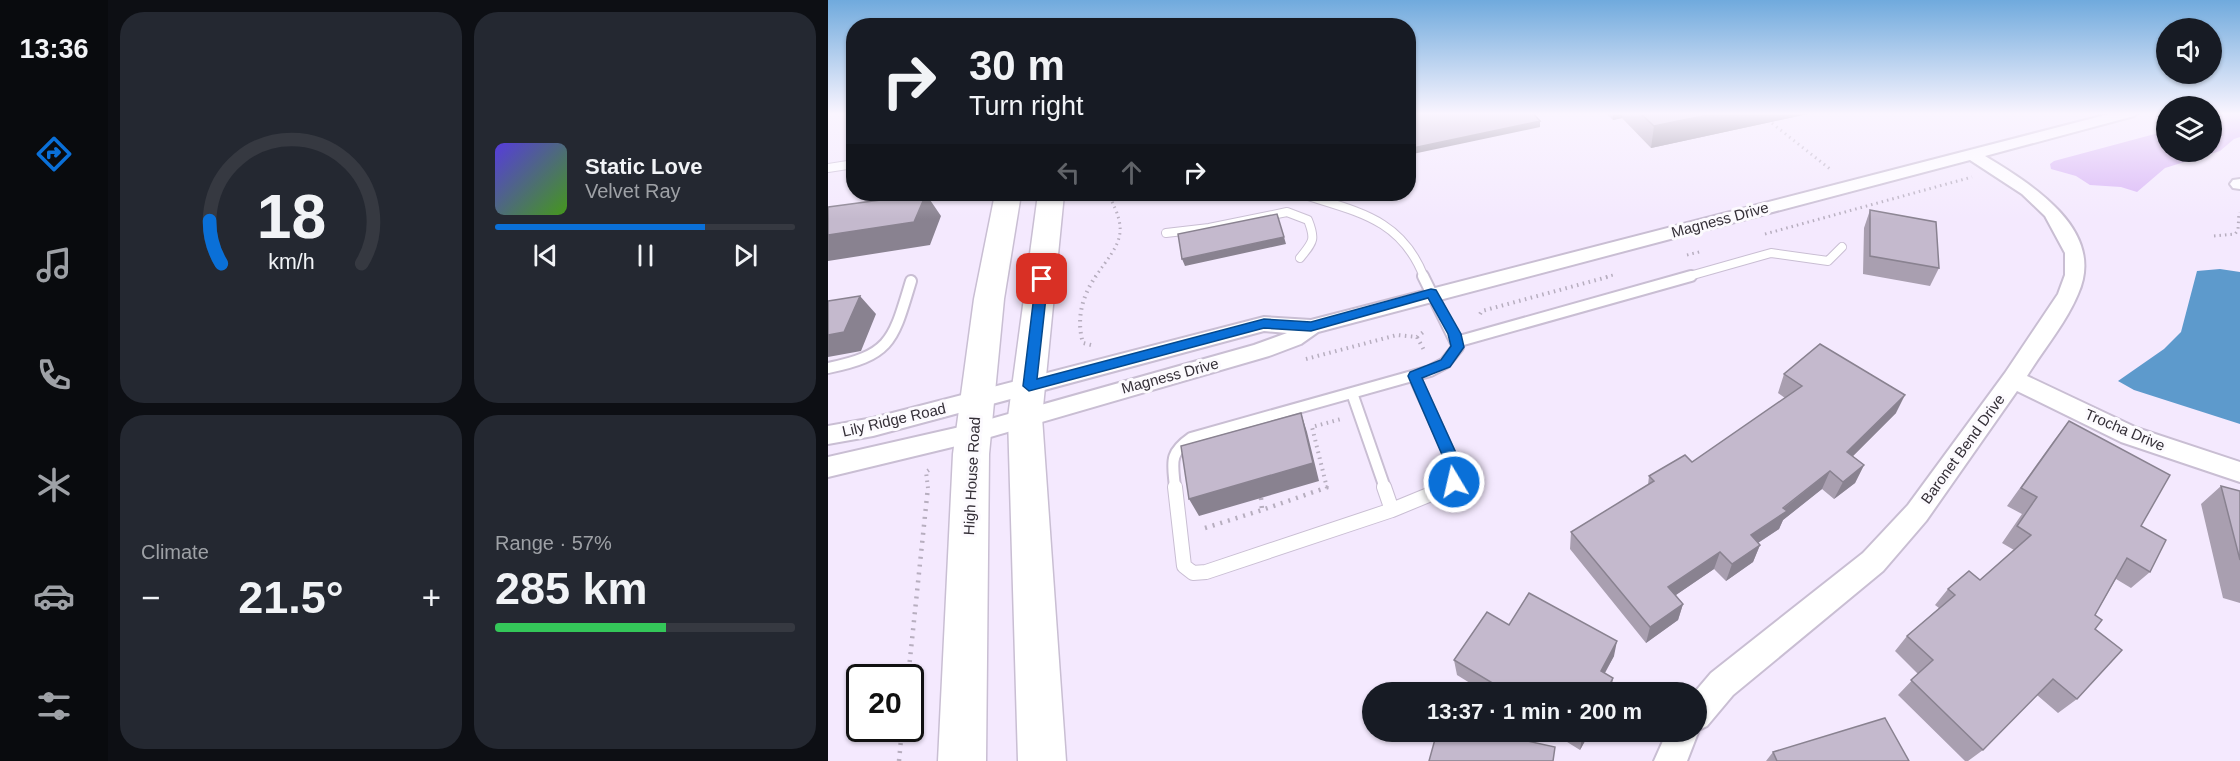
<!DOCTYPE html>
<meta charset="utf-8">
<style>
:root{--surface:#171b24;--page:#242831;--text:#f1f3f6;--muted:#9ea1a6;--line:#363941;--accent:#0a70d8}
body{margin:0;font-family:Helvetica,sans-serif;background:var(--page);color:var(--text);height:100vh;display:flex;flex-direction:column;font-size:22px;white-space:nowrap}
*{box-sizing:border-box;margin:0}
p{font-size:20px;color:var(--muted)}
.icon{flex:none;width:33px;height:33px;fill:none;stroke:currentColor;stroke-width:2;stroke-linecap:round;stroke-linejoin:round}
.map{position:relative;flex:1;overflow:hidden}
.panel{display:flex;flex-direction:column;gap:12px;padding:12px;background:#0d0f14;width:720px}
.panel>*{flex:none}
.top-card{position:absolute;left:18px;top:18px;width:570px;height:183px;border-radius:24px;box-shadow:0 2px 4px #0004;background:#171b24;color:var(--text);overflow:hidden}
.tools{position:absolute;left:1328px;top:18px;display:grid;gap:12px}
.tools a{display:grid;place-items:center;width:66px;height:66px;border-radius:50%;background:var(--surface);box-shadow:0 2px 4px #0004;font-size:30px}
.speed{position:absolute;left:18px;top:664px;display:flex;gap:12px;font-size:30px;font-weight:700;text-align:center}
.speed>*{display:grid;place-content:center;width:78px;height:78px;border-radius:50%;background:var(--surface);box-shadow:0 2px 4px #0004;line-height:1}
.speed .limit{border:3px solid #111;border-radius:9px;background:#fff;color:#111}
.pin{position:absolute;display:grid;place-items:center;width:51px;height:51px;color:#fff;margin:-26px;border-radius:12px;box-shadow:0 3px 9px #0006}
.me{position:absolute;width:66px;margin:-33px;rotate:351deg;stroke-linejoin:round;filter:drop-shadow(0 0 4px #0008)}
.turn{display:flex;align-items:center;gap:21px;height:126px;padding:0 24px;font-size:27px}
.turn .icon{width:78px;height:78px;stroke-width:2.5}
.turn b{display:block;font-size:42px;line-height:51px}
.lanes{display:flex;align-items:center;height:57px;padding:0 24px;background:#0003;justify-content:center;gap:30px;direction:ltr}
.lanes .off{opacity:.35}
.big{font-size:45px;font-weight:700;line-height:1.1}
.panel .tile{flex:1;display:flex;flex-direction:column;justify-content:center;gap:9px;min-width:0;padding:0 21px;border-radius:24px;background:var(--page)}
.panel .dial{align-items:center;gap:0}
.dial svg{height:156px;overflow:visible;fill:none;stroke:var(--line);stroke-width:7;stroke-linecap:round;text-anchor:middle}
.dial text{fill:var(--text);stroke:none}
.song{display:flex;align-items:center;gap:18px}
.cover{width:72px;height:72px;border-radius:9px;background:linear-gradient(135deg,hsl(250 70% 55%),hsl(100 70% 35%))}
.played{height:6px;border-radius:3px;background:linear-gradient(90deg,var(--accent) 70%,var(--line) 70%)}
.keys{display:flex;justify-content:space-around;direction:ltr}
.heat{display:flex;justify-content:space-between;align-items:center;font-size:33px;direction:ltr}
.charge{height:9px;border-radius:4px;background:linear-gradient(90deg,#34c759 57%,var(--line) 0)}
.panel .tiles{flex:1;display:grid;gap:12px;grid-template-columns:repeat(2,1fr)}
.trip{position:absolute;left:534px;top:682px;width:345px;height:60px;border-radius:30px;background:var(--surface);box-shadow:0 2px 4px #0004;font-weight:700;line-height:60px;text-align:center}
main{display:flex;flex:1;min-height:0}
.tabs{display:flex;flex-direction:column;width:108px;justify-content:space-around;align-items:center;background:#090b0e;color:var(--muted)}
.tabs .icon{width:42px;height:42px}
.tabs .active{color:var(--accent)}
.tabs b{font-size:27px;color:var(--text)}
.map>svg:first-child{display:block}
.green{fill:#d9b6f6}
.water{fill:#5d9acc}
.lines{fill:none;stroke-linecap:round;stroke-linejoin:round}
.lane-far2-casing{stroke:#c9bed3;stroke-width:10}
.lane-far1-casing{stroke:#c9bed3;stroke-width:14}
.lane-casing{stroke:#c9bed3;stroke-width:16}
.street-casing{stroke:#c9bed3;stroke-width:4}
.primary-casing{stroke:#c9bed3;stroke-width:3}
.path-far2{stroke:#b7aebf;stroke-width:3;stroke-dasharray:1.5 4;stroke-linecap:butt}
.path-far1{stroke:#b7aebf;stroke-width:4;stroke-dasharray:1.5 4.5;stroke-linecap:butt}
.path{stroke:#b7aebf;stroke-width:4.5;stroke-dasharray:2 6;stroke-linecap:butt}
.lane-far2{stroke:#fff;stroke-width:8}
.lane-far1{stroke:#fff;stroke-width:10}
.lane{stroke:#fff;stroke-width:14}
.street{fill:#fff;fill-rule:evenodd}
.primary{fill:#fff;fill-rule:evenodd}
.wall{fill:#a99fb0}
.shaded-wall{fill:#898290}
.building{fill:#c4b9cd;stroke:#898290;stroke-width:1.5}
.route{fill:#0a70d8;stroke:#06498c;stroke-width:1.5}
.labels{text-anchor:middle;stroke-width:6;stroke-linejoin:round;paint-order:stroke}
.street-label{font-size:15px;fill:#342f37;stroke:#fcfafe}
</style>
<main>
<nav class="tabs">
<b>13:36</b>
<svg class="icon active" aria-label="directions" viewBox="0 0 24 24"><path d="M12 3l9 9-9 9-9-9zM9 14v-3h6M13 9l2 2-2 2"/></svg>
<svg class="icon" aria-label="music" viewBox="0 0 24 24"><path d="M9 18V5l10-2v13"/><circle cx="6" cy="18" r="3"/><circle cx="16" cy="16" r="3"/></svg>
<svg class="icon" aria-label="phone" viewBox="0 0 24 24"><path d="M5 4h4l2 5-3 2q2 4 5 5l2-3 5 2v4C11 20 4 13 5 4z"/></svg>
<svg class="icon" aria-label="climate" viewBox="0 0 24 24"><path d="M12 3v18M4 7l16 10M4 17L20 7"/></svg>
<svg class="icon" aria-label="car" viewBox="0 0 24 24"><path d="M5 17H2v-5l4-1 3-4h7l3 4 3 1v5h-3M9 17h6M6 11h13"/><circle cx="7" cy="17" r="2"/><circle cx="17" cy="17" r="2"/></svg>
<svg class="icon" aria-label="filters" viewBox="0 0 24 24"><path d="M4 7h16M4 17h16"/><circle cx="9" cy="7" r="2"/><circle cx="15" cy="17" r="2"/></svg>
</nav>
<section class="panel">
<div class="tiles">
<div class="tile dial"><svg viewBox="0 0 100 80">
<path d="M14 69A42 42 0 1 1 86 69"/>
<path d="M14 69A42 42 0 0 1 8 47" stroke="#0a70d8"/>
<text x="50" y="56" font-size="32" font-weight="700">18</text>
<text x="50" y="72" font-size="11">km/h</text>
</svg></div>
<div class="tile">
<div class="song"><i class="cover"></i><div><b>Static Love</b><p>Velvet Ray</p></div></div>
<div class="played"></div>
<div class="keys"><svg class="icon" aria-label="previous" viewBox="0 0 24 24"><path d="M18 5L8 12l10 7zM5 5v14"/></svg><svg class="icon" aria-label="pause" viewBox="0 0 24 24"><path d="M8 5v14M16 5v14"/></svg><svg class="icon" aria-label="next" viewBox="0 0 24 24"><path d="M6 5l10 7-10 7zM19 5v14"/></svg></div>
</div>
<div class="tile"><p>Climate</p>
<div class="heat"><a>−</a><b class="big">21.5°</b><a>+</a></div>
</div>
<div class="tile"><p>Range · 57%</p><b class="big">285 km</b><div class="charge"></div></div>
</div>
</section>
<div class="map">
<svg width="1412" height="761" viewBox="0 0 1412 761">
<rect width="100%" height="100%" fill="#f4e9fe"/>
<path class="green" d="M1383,113h29v24l-6,2 -14,12 -55,17 -28,24 -16,-5 -31,-2 -14,-9 -25,-7 -1,-5 4,-3 112,-30v21h45z"/>
<path class="water" d="M1392,269l20,3v152l-106,-34 -16,-9 46,-32 17,-17 16,-61z"/>
<g class="lines">
<defs>
<path id="lane-far2" d="M0,168l26,-4
M474,194c55,18 99,24 122,83
M338,233l43,-5 78,-16 21,8c8,20 5,22 -8,38
M858,277l85,-24 57,8 14,-14"/>
<path id="lane-far1" d="M628,342l235,-66
M0,368c64,-13 65,-28 83,-87
M586,376l40,88v17l-7,7
M524,393l33,95
M347,488c-2,-25 -7,-34 16,-50l239,-67 15,-8 13,-16 -35,-71"/>
<path id="lane" d="M347,487l9,79 9,7 13,-1 186,-62 -8,-23
M564,510l56,-23"/>
<path id="street" d="M1285,113h24l-3,3 -149,40c46,28 122,74 93,138 -12,29 -35,56 -51,82l110,52 103,34v20l-119,-40 -104,-51 -91,130 -43,50 -150,124 -26,31 -8,4 -12,31h-33l13,-29h29v-39h-2l17,-20 152,-120 45,-48 97,-132 53,-79 7,-19v-22l-20,-37 -23,-22 -52,-34 -652,172 -17,12 -32,12 -296,86 -145,35v-20l145,-33 281,-79 33,-12 -23,-2 -391,105 -45,8v-18l45,-8 391,-101 47,3z
M1412,179v10l-7,-1 -3,-4 3,-4z"/>
<path id="primary" d="M167,194h26l-17,105 -15,155 -3,307h-48l15,-307 21,-155z
M210,194h26l-22,223 24,344h-48l-10,-344z"/>
</defs>
<use href="#lane-far2" class="lane-far2-casing"/>
<use href="#lane-far1" class="lane-far1-casing"/>
<use href="#lane" class="lane-casing"/>
<use href="#street" class="street-casing"/>
<use href="#primary" class="primary-casing"/>
<path class="path-far2" d="M931,113l71,56
M937,234l207,-57
M1386,236l21,-2 3,-4 1,-18
M859,255l16,-4
M267,277c25,-35 35,-43 13,-83
M778,277l7,-2"/>
<path class="path-far1" d="M652,314l2,-3 129,-35
M589,337l8,15
M263,345l-8,-2c-7,-24 -1,-47 13,-67
M478,359l91,-24 20,2 9,-7
M100,488l-2,-16 6,-4
M499,488l-15,-61 29,-8"/>
<path class="path" d="M433,498l1,12 66,-23
M377,528l57,-18
M80,678l20,-191
M71,761l3,-32"/>
<use href="#lane-far2" class="lane-far2"/>
<use href="#lane-far1" class="lane-far1"/>
<use href="#lane" class="lane"/>
<use href="#street" class="street"/>
<use href="#primary" class="primary"/>
</g>
<path class="wall" d="M778,113h206l-161,35 -29,-30 -9,2z
M1042,210l69,58 -9,18 -67,-12 1,-46z
M956,374l112,39 -43,43 11,9 -9,18 -21,16 -12,-10 -39,31 -4,9 -21,14 2,2 -7,17 -27,19 -12,-12 -38,26 7,9 -5,16 -32,23 -76,-94 1,-17 77,-47 1,-9 43,-14 93,-64 -7,-5z
M1241,421l72,105 9,46 -19,16 -15,-9 -21,36v14l-18,70 -19,14 -21,-18 -54,55 -15,11h-3l-67,-66 20,-21 -23,-23 12,-15 32,-28 -4,-3 13,-16 32,-9 34,-30 -12,-7 20,-29 -15,-8 48,-67z
M1393,486l19,5v112l-17,-5 -22,-94z
M681,625l105,31 -9,17 8,5 -3,15h-124l-29,-18 -3,-15z
M723,732h39l-10,18z
M945,752l136,9h-143z"/>
<path class="shaded-wall" d="M785,113h10l-1,5 -9,2z
M889,113h95l-161,35 3,-22z
M712,121v6l-132,28v-6z
M98,194l15,22 -11,29 -102,16v-26z
M456,237l2,7 -101,22 -3,-7z
M32,296l16,18 -15,37 -33,6v-22z
M1077,395l-9,18 -57,57 8,-18z
M473,413l6,19 12,49 -120,35 -10,-17z
M1036,465l-9,18 -21,16 9,-17z
M1002,471l-8,18 -39,31 -4,9 -35,23 7,-17z
M932,545l-7,17 -27,19 6,-17z
M892,552l-6,17 -50,34 4,-16z
M855,604l-5,16 -32,23 4,-16z
M789,641l-3,15 -16,29 3,-14z
M785,678l-3,15h-5z
M757,732h5l-10,18 2,-13z"/>
<path class="building" d="M580,113h125l7,8 -132,28z
M812,113h77l-63,13z
M98,194l-12,28 -86,13v-28z
M1042,210l66,12 3,46 -69,-12z
M449,214l7,23 -102,22 -4,-25z
M32,296l-16,36 -16,3v-34z
M992,344l85,51 -58,57 17,13 -21,17 -13,-11 -47,37 4,3 -36,24 9,10 -28,19 -12,-12 -52,35 15,17 -33,23 -79,-95 83,-51 -5,-5 36,-21 7,7 110,-76 -18,-12z
M473,413l12,50 -124,36 -8,-53z
M1241,421l101,54 -29,51 25,14 -16,32 -23,-14 -32,57 7,5 -7,9 27,21 -45,49 -24,-20 -70,71 -72,-70 22,-20 -26,-24 48,-41 -7,-6 21,-18 11,9 51,-45 -14,-9 20,-29 -16,-9z
M1393,486l19,5v69z
M701,593l88,48 -16,30 12,7 -8,15h-96l-55,-33 33,-48 22,13z
M1057,718l24,43h-132l-4,-9z
M609,732h48l70,15 -2,14h-124z
M746,732h11l-3,5z"/>
<linearGradient id="sky" x2="0" y2="1"><stop stop-color="#70aadd"/><stop offset="0.52" stop-color="#faf5ff"/><stop offset="1" stop-color="#faf5ff" stop-opacity="0"/></linearGradient>
<rect width="1412" height="219" fill="url(#sky)"/>
<path class="route" d="M214,275l6,4 -11,100 227,-60 47,3 120,-33 5,1 25,44 3,13 -14,20 -28,11 39,86v18l-7,6 -6,-2 -2,-22 -38,-88 2,-4 31,-12 10,-14 -3,-12 -20,-36 -117,33 -47,-3 -235,63 -6,-5 13,-107z"/>
<g class="labels">
<g class="street-label">
<text transform="translate(892 220) rotate(-15)" y="5">Magness Drive</text>
<text transform="translate(342 376) rotate(-15)" y="5">Magness Drive</text>
<text transform="translate(66 420) rotate(-13)" y="5">Lily Ridge Road</text>
<text transform="translate(1297 430) rotate(23)" y="5">Trocha Drive</text>
<text transform="translate(1135 449) rotate(-54)" y="5">Baronet Bend Drive</text>
<text transform="translate(144 476) rotate(-87)" y="5">High House Road</text>
</g>
</g>
</svg>
<div class="tools">
<a><svg class="icon" aria-label="sound" viewBox="0 0 24 24"><path d="M4 9h4l5-4v14l-5-4H4zM17 9q2 3 0 6"/></svg></a>
<a><svg class="icon" aria-label="layers" viewBox="0 0 24 24"><path d="M12 4l9 5-9 5-9-5zM3 14l9 5 9-5"/></svg></a>
</div>
<div class="speed"><div class="limit">20</div></div>
<div class="pin" style="left:214px;top:279px;background:#d93025"><svg class="icon" aria-label="arrive" viewBox="0 0 24 24"><path d="M6 21V4h12l-3 4 3 4H6"/></svg></div>
<svg class="me" style="left:626px;top:482px" viewBox="-20 -20 40 40"><circle r="17" fill="#0a70d8" stroke="#fff" stroke-width="3"/><path d="M0-11L8 9 0 5-8 9z" fill="#fff"/></svg>
<div class="trip">13:37 · 1 min · 200 m</div>
<div class="top-card">
<div class="turn"><svg class="icon" aria-label="right" viewBox="0 0 24 24"><path d="M7 20v-9h11M14 6l5 5-5 5"/></svg><div><b>30 m</b>Turn right</div></div>
<div class="lanes"><svg class="icon off" aria-label="left" viewBox="0 0 24 24"><path d="M17 20v-9H6M10 6l-5 5 5 5"/></svg><svg class="icon off" aria-label="ahead" viewBox="0 0 24 24"><path d="M12 20V5M6 11l6-6 6 6"/></svg><svg class="icon" aria-label="right" viewBox="0 0 24 24"><path d="M7 20v-9h11M14 6l5 5-5 5"/></svg></div>
</div>
</div>
</main>
